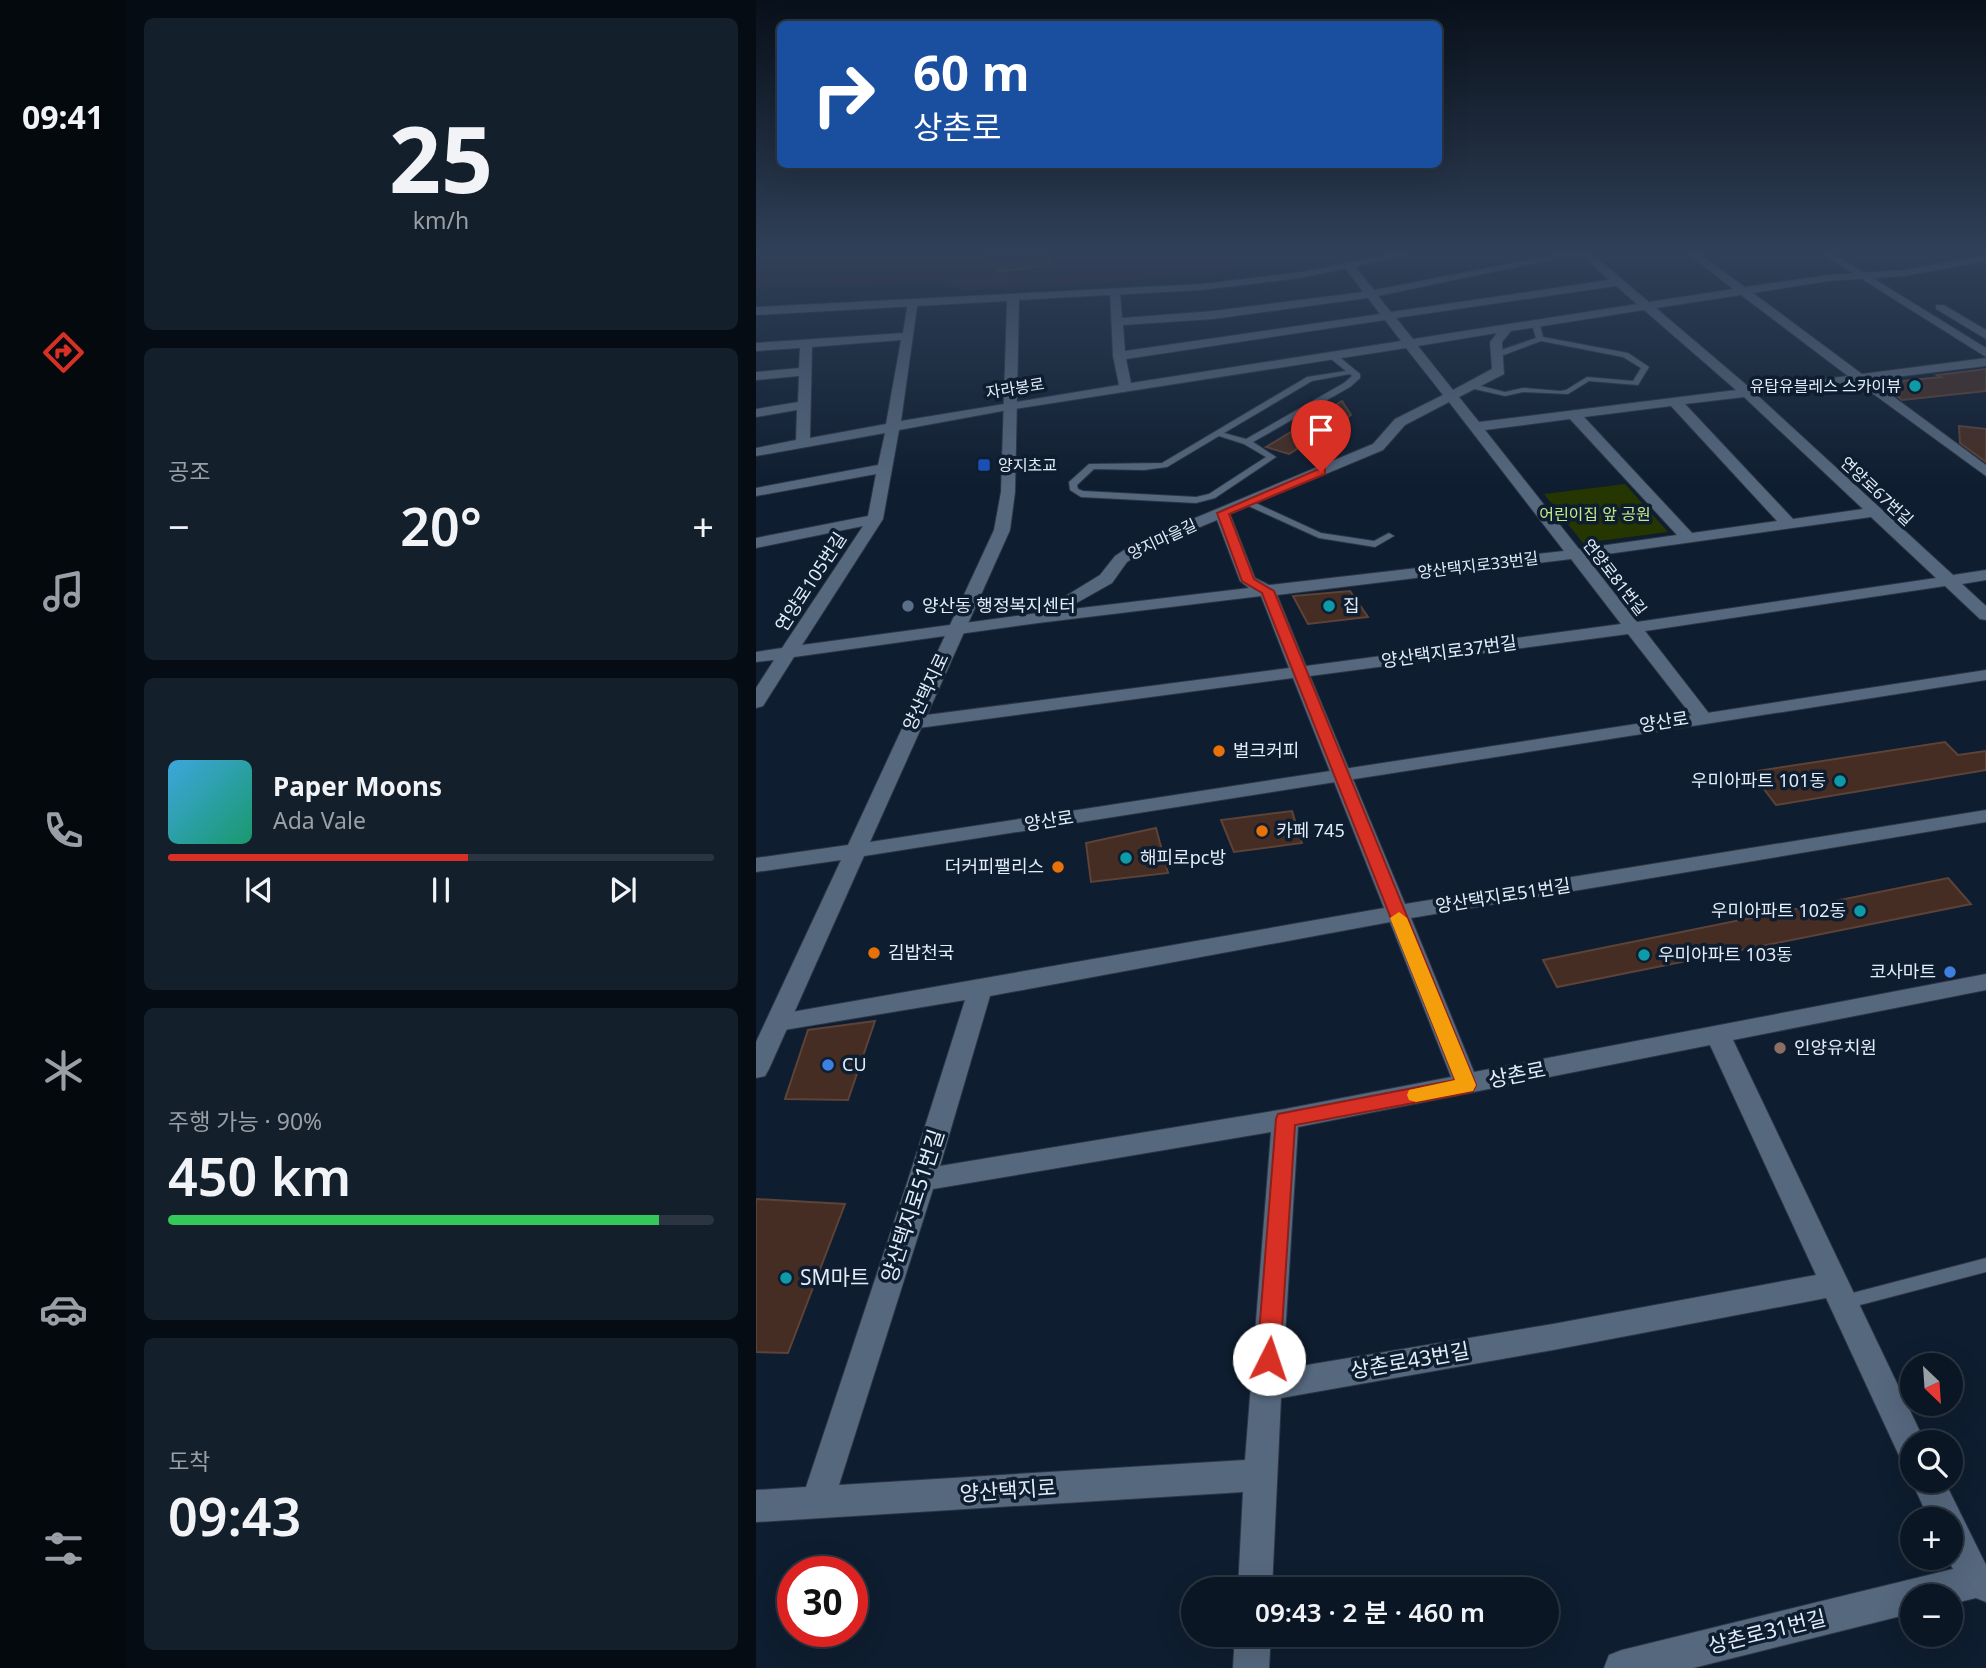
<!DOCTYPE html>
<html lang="ko">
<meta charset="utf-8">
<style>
:root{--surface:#0a1623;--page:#131f2b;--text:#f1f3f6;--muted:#999fa6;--line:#2a3541;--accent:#d93025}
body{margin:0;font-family:"Noto Sans","Noto Sans KR",sans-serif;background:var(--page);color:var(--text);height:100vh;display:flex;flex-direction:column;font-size:26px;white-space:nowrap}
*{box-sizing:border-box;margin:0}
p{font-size:23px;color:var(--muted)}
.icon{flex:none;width:38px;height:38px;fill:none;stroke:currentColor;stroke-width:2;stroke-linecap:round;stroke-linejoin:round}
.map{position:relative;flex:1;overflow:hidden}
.details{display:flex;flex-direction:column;gap:18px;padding:18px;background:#060c13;width:630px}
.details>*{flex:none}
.top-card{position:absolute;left:21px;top:21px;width:665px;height:147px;border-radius:10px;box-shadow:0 7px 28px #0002,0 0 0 2px var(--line);background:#1a4fa0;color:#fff;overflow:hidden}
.needle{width:46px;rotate:155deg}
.tools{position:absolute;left:1144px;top:1353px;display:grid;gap:14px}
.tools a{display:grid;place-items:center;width:63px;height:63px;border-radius:50%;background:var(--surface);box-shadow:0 7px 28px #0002,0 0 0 2px var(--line);font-size:35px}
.speed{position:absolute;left:21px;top:1556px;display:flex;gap:14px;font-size:35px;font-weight:700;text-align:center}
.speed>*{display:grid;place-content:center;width:91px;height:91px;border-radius:50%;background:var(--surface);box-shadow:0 7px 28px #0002,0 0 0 2px var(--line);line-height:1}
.speed .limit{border:10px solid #d22;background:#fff;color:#111}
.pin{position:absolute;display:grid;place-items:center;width:60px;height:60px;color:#fff;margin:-72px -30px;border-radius:50% 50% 50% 0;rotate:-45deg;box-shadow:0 0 7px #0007}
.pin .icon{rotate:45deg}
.me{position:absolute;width:77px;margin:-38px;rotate:4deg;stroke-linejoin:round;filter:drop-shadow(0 0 5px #0008)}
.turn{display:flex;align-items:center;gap:24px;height:147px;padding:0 21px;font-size:32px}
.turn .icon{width:91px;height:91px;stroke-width:2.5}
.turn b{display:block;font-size:49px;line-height:60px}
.big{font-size:52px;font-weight:600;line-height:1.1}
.details .tile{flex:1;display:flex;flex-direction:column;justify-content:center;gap:10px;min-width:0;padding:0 24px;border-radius:10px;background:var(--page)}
.details .dial{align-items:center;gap:0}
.dial b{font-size:91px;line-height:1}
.song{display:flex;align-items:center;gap:21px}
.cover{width:84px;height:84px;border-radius:10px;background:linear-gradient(135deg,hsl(200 70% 55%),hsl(160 70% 35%))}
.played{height:7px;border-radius:4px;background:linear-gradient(90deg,var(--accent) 55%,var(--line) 55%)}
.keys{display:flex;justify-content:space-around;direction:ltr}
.heat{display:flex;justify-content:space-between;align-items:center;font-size:38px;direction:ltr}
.charge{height:10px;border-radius:5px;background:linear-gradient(90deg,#34c759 90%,var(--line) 0)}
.trip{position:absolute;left:425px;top:1577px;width:378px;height:70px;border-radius:35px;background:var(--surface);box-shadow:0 7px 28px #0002,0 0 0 2px var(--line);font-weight:600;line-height:70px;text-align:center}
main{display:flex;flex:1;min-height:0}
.tabs{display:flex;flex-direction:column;width:126px;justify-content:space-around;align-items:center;background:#04090e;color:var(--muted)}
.tabs .icon{width:49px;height:49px}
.tabs .active{color:var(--accent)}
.tabs b{font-size:32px;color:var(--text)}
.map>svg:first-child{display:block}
.industrial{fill:#291f2e}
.green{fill:#253600}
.building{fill:#462d23;stroke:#5c4237;stroke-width:2}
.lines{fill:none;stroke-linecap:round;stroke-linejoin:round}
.lane-casing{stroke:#2d3544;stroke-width:2}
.street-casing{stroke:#2d3544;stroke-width:2}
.secondary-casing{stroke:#2d3544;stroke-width:2}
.lane{fill:#56687e;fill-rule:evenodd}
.street{fill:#56687e;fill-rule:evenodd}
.secondary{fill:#56687e;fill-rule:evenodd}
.route{fill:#d93025;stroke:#8d1f18;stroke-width:2}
.slow{fill:#f59e0b}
.culture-dot{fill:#0f9aa8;stroke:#0e1d2f;stroke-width:2.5}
.transit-dot{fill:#1a4fb4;stroke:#0e1d2f;stroke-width:2.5}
.service-dot{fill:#5c6f8a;stroke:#0e1d2f;stroke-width:2.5}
.food-dot{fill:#e8710a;stroke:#0e1d2f;stroke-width:2.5}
.shop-dot{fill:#3f7fe0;stroke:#0e1d2f;stroke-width:2.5}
.education-dot{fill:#8d6e63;stroke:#0e1d2f;stroke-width:2.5}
.labels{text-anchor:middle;stroke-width:7;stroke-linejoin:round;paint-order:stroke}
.far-poi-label{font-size:16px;fill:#e2edf9;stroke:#0e1d2f;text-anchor:end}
.far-street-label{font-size:16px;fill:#e2edf9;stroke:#0e1d2f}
.far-park-label{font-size:16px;fill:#c5ec8a;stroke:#0e1d2f}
.street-label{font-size:18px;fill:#e2edf9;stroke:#0e1d2f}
.poi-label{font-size:18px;fill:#e2edf9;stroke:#0e1d2f;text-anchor:start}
.near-street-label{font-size:21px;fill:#e2edf9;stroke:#0e1d2f}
.near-poi-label{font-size:21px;fill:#e2edf9;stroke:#0e1d2f;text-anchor:start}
</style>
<main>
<nav class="tabs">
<b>09:41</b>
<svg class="icon active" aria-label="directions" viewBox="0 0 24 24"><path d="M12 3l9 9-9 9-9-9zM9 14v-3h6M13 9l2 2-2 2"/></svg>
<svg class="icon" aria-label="music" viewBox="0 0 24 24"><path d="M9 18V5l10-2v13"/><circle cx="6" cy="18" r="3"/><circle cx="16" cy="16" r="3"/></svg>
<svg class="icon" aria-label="phone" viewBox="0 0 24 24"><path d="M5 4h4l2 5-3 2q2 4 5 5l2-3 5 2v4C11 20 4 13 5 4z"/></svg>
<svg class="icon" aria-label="climate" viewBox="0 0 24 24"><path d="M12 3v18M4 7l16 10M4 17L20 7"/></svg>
<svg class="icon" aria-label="car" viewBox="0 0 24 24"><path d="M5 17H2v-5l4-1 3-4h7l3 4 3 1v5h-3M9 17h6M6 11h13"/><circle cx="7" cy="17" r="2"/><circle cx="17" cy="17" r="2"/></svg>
<svg class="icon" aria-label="filters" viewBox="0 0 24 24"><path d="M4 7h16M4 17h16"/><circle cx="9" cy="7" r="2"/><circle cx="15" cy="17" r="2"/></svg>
</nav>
<section class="details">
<div class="tile dial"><b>25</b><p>km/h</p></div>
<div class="tile"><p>공조</p>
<div class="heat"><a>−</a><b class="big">20°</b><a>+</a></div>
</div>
<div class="tile">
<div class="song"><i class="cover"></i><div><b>Paper Moons</b><p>Ada Vale</p></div></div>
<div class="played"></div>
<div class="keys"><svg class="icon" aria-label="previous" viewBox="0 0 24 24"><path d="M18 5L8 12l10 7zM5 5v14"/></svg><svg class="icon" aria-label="pause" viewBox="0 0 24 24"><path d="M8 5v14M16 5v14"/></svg><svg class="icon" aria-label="next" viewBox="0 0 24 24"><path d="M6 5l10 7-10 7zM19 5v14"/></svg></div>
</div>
<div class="tile"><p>주행 가능 · 90%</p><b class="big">450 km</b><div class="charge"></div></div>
<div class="tile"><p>도착</p><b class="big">09:43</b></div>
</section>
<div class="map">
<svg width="1230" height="1668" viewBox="0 0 1230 1668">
<rect width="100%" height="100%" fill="#0e1d2f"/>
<path class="industrial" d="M0,254h488l-12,19 -268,18 -29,-10 -179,7z"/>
<path class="green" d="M869,484l43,48 -85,11 -39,-49z"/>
<path class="building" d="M227,254h66v11l-51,7z
M1230,369v22l-84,9 -7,-6 -2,-12 48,-5 -4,-2z
M586,401l9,14 -62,39 -23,-7z
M1203,426l27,3v33l-26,-19z
M594,591l18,26 -60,7 -15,-28z
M1189,742l13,13 28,-4v19l-210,35 -25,-33z
M536,811l10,32 -68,9 -13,-32z
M400,828l12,45 -77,9 -5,-39z
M1192,878l23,26 -414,83 -14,-27z
M119,1021l-27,79 -63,-1 23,-69z
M0,1199l89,5 -57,149 -32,-1z"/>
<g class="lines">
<defs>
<path id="lane" d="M780,323l4,2 3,12 85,16 21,14 -11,18 -49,-4 -21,13 -45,-2 -18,4 -35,-8v-4h3l32,8 18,-4 37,3 6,-1 21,-13 46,4 8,-13 -18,-11 -82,-16 -40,15h-6v-4l41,-14 -4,-13z
M575,355h6l23,19v4l-10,9 -97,55 23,15 -61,41 -19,5 -115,-6 -11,-7 -1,-8 20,-18 73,-1 145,-86 39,-6 -15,-12zM594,374l2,2 -8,7 -98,56 -22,-6 88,-52zM463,436l25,8 22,13 -57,37 -13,3 -113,-6 -5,-2 -1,-4 17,-16 50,1 23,-3z
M491,499l74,34 53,8 15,-8 5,3 -19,11 -56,-9 -75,-34 -1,-2z
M1230,1258v14l-145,38 -6,-2 -3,-5 3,-5 6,-2z"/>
<path id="street" d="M804,254h19l-201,42 13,16 218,-32 -28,-26h11l57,48 84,-13 -45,-35h11l46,33 83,-12 76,-5 82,-15v6l-82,15 -76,5 -75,12 109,81 124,-16v8l-115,14 115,85v11l-129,-94 -100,13 196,180 33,-5v10l-24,4 24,22v14l-6,-1 -35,-33 -300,45 66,85 -9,6 -7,-2 -67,-86 -318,42 95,228 581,-94v12l-575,96 63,154 512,-98v16l-253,50 192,402h-12v24l-11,-4 -76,-164 -273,52 -272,48 -9,191h-34l5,-97 -487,30v-32l50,-3 102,-307 57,-180 -187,31 -9,-3 -3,-6 3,-6 615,-108 -91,-230 -382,51 -10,-6 10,-6 378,-49 -28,-72 -223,27 -244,34 -31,49 -7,2v-20l18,-28 -18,2v-10l26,-4 81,-122 -107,22v-10l112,-22 8,-42 -120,22v-8l122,-23 7,-32 -129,23v-8l40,-8 1,-30 -41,7v-8l42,-7 1,-26 -43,4v-8l43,-4 1,-20 -44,3v-8l147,-10 5,-31 10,-2 -17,121 218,-36 -6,-29 -3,-66 10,2 2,26 91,-7 150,-19 -20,-27 5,-3 4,1 22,27zM860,286l21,18 -224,35 -17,-21zM985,295l107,81 -98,12 -94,-80zM612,298l12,16 -255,37 -2,-26 90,-6zM888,310l92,80 -257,32 -20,-25 45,-23 -2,-32 9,-11zM629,320l16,21 -270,42 -5,-24zM741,333l-7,9 2,27 -39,21 -35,-44zM145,340l-15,84 -76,14 2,-91zM650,348l37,47 -48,24 -22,25 -238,99 -20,13 -15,19 -62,38 -236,32 81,-126 16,-89 109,-20zM988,397l119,112 -70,10 -108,-115zM693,402l115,149 -295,34 -14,-7 -25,-64 153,-64 22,-25zM915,406l106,115 -85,12 -108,-116zM814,419l107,116 -98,14 -94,-119zM1115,517l65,61 -299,44 -51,-65zM461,520l23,61 9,7 -185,22 48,-27 15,-21 20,-13zM815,559l50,65 -315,42 -29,-71zM634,922l61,155 -166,32 -345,57 50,-170zM954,1045l106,230 -263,49 -270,45 15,-242zM515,1132l-26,328 -406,25 94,-296z
M1157,1475v5h31l42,85v37l-10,-4 -25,6v-8h-38v17l-220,55h-89l5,-13 13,-5 331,-81 -6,-11h4v-39h-22l-18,-39z
M479,1634h36l-2,34h-36z"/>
<path id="secondary" d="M637,254h19l-111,24 -99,12 -183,10 -4,192 -5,38 -140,312 1116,-172v10l-1122,176 -95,213 -4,7 -9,2v-36l85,-182 -85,12v-14l92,-13 146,-315 7,-38 6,-191 -251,14v-8l446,-23 99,-12z
M1066,254h12l152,94v9z
M1180,305h8l42,25v9l-50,-30z"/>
</defs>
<use href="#lane" class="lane-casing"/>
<use href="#street" class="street-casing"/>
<use href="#secondary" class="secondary-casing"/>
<use href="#lane" class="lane"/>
<use href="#street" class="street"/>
<use href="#secondary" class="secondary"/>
</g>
<linearGradient id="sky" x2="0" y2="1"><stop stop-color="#08101a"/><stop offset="0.52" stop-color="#304058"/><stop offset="1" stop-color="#304058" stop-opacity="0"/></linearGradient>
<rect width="1230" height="487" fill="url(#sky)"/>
<path class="route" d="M565,468l4,1v5l-96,40 25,65 20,12 202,494 -3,6 -6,2 -172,32 -15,234 -3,8 -8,3 -8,-3 -4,-8 19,-240 2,-5 177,-34 -193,-487 -20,-12 -25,-68z"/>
<path class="slow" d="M643,912l8,6 69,167 -3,6 -57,11 -7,-2 -2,-5 2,-5 46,-10 -65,-162z"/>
<g class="culture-dot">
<circle cx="1159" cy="386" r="7"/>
<circle cx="573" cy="606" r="7"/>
<circle cx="1084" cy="781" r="7"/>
<circle cx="370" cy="858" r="7"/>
<circle cx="1104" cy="911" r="7"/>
<circle cx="888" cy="955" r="7"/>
<circle cx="30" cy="1278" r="7"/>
</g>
<rect class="transit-dot" x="221" y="458" width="14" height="14" rx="3.5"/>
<circle class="service-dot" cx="152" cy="606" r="7"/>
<g class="food-dot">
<circle cx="463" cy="751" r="7"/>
<circle cx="506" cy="831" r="7"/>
<circle cx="302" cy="867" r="7"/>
<circle cx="118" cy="953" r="7"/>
</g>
<g class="shop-dot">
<circle cx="1194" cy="972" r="7"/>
<circle cx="72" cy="1065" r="7"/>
</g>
<circle class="education-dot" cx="1024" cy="1048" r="7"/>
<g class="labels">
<g class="far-poi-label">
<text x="1145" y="392">유탑유블레스 스카이뷰</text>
<text x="242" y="471" text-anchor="start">양지초교</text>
</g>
<g class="far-street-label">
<text transform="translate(259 388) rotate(-9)" y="6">자라봉로</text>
<text transform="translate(1121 491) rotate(43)" y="6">연양로67번길</text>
<text transform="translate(406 539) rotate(-25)" y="6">양지마을길</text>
<text transform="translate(722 565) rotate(-7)" y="6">양산택지로33번길</text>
<text transform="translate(859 577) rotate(52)" y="6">연양로81번길</text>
</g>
<g class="far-park-label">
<text x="839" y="520">어린이집 앞 공원</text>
</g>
<g class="street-label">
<text transform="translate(55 582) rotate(-57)" y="6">연양로105번길</text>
<text transform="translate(693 652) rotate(-8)" y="6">양산택지로37번길</text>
<text transform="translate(170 692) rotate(-65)" y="6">양산택지로</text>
<text transform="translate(908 722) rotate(-9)" y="6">양산로</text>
<text transform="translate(293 821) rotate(-9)" y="6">양산로</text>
<text transform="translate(747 896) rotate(-9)" y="6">양산택지로51번길</text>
</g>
<g class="poi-label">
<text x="166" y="612">양산동 행정복지센터</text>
<text x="587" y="612">집</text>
<text x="477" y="757">벌크커피</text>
<text x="1070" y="787" text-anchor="end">우미아파트 101동</text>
<text x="520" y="837">카페 745</text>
<text x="384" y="864">해피로pc방</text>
<text x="288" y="873" text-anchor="end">더커피팰리스</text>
<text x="1090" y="917" text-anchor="end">우미아파트 102동</text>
<text x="132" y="959">김밥천국</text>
<text x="902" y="961">우미아파트 103동</text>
<text x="1180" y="978" text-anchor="end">코사마트</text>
<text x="1038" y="1054">인양유치원</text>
<text x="86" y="1071">CU</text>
</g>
<g class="near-street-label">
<text transform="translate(761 1075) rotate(-11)" y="7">상촌로</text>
<text transform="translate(157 1206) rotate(-72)" y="7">양산택지로51번길</text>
<text transform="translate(654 1361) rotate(-10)" y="7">상촌로43번길</text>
<text transform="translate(252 1491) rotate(-4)" y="7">양산택지로</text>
<text transform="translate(1011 1632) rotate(-14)" y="7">상촌로31번길</text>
</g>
<g class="near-poi-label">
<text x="44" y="1285">SM마트</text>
</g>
</g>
</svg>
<div class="tools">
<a><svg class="needle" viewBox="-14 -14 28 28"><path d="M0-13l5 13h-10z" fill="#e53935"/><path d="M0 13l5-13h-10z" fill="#999fa6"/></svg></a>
<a><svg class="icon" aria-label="search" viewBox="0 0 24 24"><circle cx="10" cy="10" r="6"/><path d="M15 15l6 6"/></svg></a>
<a>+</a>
<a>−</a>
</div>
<div class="speed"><div class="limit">30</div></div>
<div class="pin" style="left:565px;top:472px;background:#d93025"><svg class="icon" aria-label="arrive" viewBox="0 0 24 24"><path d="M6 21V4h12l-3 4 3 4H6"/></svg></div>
<svg class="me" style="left:513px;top:1359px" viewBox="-20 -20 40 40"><circle r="19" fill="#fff"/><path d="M0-13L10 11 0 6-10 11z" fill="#d93025"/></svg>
<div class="trip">09:43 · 2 분 · 460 m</div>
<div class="top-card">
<div class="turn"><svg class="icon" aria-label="right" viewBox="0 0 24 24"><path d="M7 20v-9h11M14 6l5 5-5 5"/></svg><div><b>60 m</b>상촌로</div></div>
</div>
</div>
</main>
